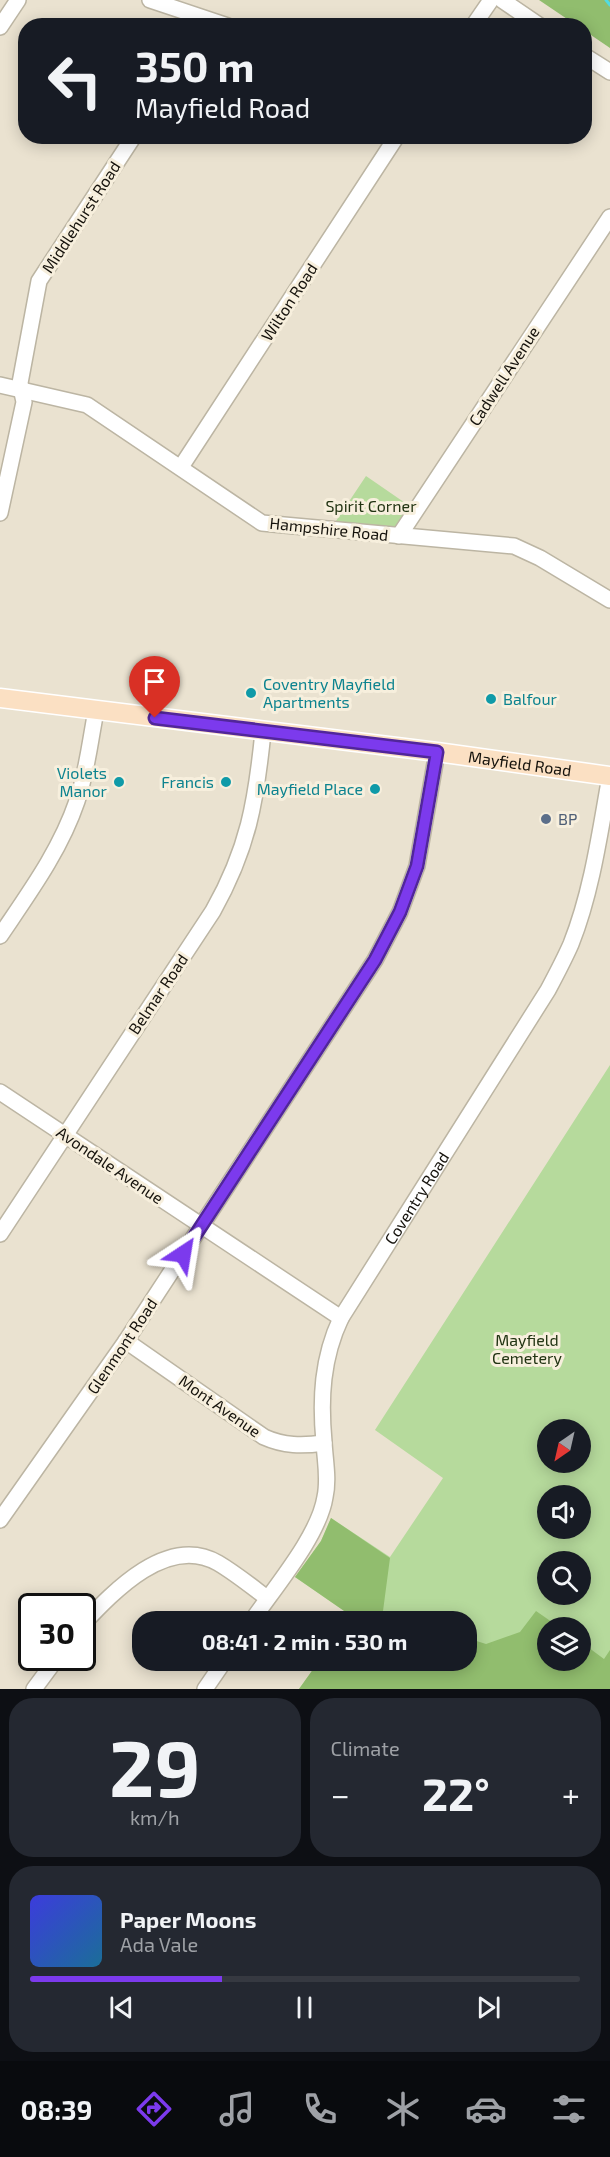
<!DOCTYPE html>
<meta charset="utf-8">
<style>
:root{--surface:#171b24;--page:#242831;--text:#f1f3f6;--muted:#9ea1a6;--line:#363941;--accent:#7c3aed}
body{margin:0;font-family:"Exo 2",sans-serif;background:var(--page);color:var(--text);height:100vh;display:flex;flex-direction:column;font-size:22px;white-space:nowrap}
*{box-sizing:border-box;margin:0}
p{font-size:20px;color:var(--muted)}
.icon{flex:none;width:33px;height:33px;fill:none;stroke:currentColor;stroke-width:2;stroke-linecap:round;stroke-linejoin:round}
.map{position:relative;height:1689px;overflow:hidden}
.drawer{display:flex;flex-direction:column;gap:9px;padding:9px;background:#0d0f14;flex:1}
.drawer>*{flex:none}
.banner{position:absolute;left:18px;top:18px;width:574px;height:126px;border-radius:24px;box-shadow:0 3px 15px #0003;background:#171b24;color:var(--text);overflow:hidden}
.needle{width:39px;rotate:214deg}
.fabs{position:absolute;left:537px;top:1419px;display:grid;gap:12px}
.fabs a{display:grid;place-items:center;width:54px;height:54px;border-radius:50%;background:var(--surface);box-shadow:0 3px 15px #0003;font-size:30px}
.speed{position:absolute;left:18px;top:1593px;display:flex;gap:12px;font-size:30px;font-weight:700;text-align:center}
.speed>*{display:grid;place-content:center;width:78px;height:78px;border-radius:50%;background:var(--surface);box-shadow:0 3px 15px #0003;line-height:1}
.speed .limit{border:3px solid #111;border-radius:9px;background:#fff;color:#111}
.pin{position:absolute;display:grid;place-items:center;width:51px;height:51px;color:#fff;margin:-62px -26px;border-radius:50% 50% 50% 0;rotate:-45deg;box-shadow:0 0 6px #0007}
.pin .icon{rotate:45deg}
.me{position:absolute;width:66px;margin:-33px;rotate:33deg;stroke-linejoin:round;filter:drop-shadow(0 0 4px #0008)}
.turn{display:flex;align-items:center;gap:21px;height:126px;padding:0 18px;font-size:27px}
.turn .icon{width:78px;height:78px;stroke-width:2.5}
.turn b{display:block;font-size:42px;line-height:51px}
.big{font-size:45px;font-weight:700;line-height:1.1}
.drawer .widget{flex:1;display:flex;flex-direction:column;justify-content:center;gap:9px;min-width:0;padding:0 21px;border-radius:24px;background:var(--page)}
.drawer .dial{align-items:center;gap:0}
.dial b{font-size:78px;line-height:1}
.song{display:flex;align-items:center;gap:18px}
.cover{width:72px;height:72px;border-radius:9px;background:linear-gradient(135deg,hsl(240 70% 55%),hsl(200 70% 35%))}
.played{height:6px;border-radius:3px;background:linear-gradient(90deg,var(--accent) 35%,var(--line) 35%)}
.keys{display:flex;justify-content:space-around;direction:ltr}
.heat{display:flex;justify-content:space-between;align-items:center;font-size:33px;direction:ltr}
.drawer .tiles{flex:1;display:grid;gap:9px;grid-template-columns:1fr 1fr}
.widget:last-child{grid-column:span 2}
.trip{position:absolute;left:132px;top:1611px;width:345px;height:60px;border-radius:24px;background:var(--surface);box-shadow:0 3px 15px #0003;font-weight:700;line-height:60px;text-align:center}
.tab-bar{display:flex;height:96px;justify-content:space-around;align-items:center;background:#090b0e;color:var(--muted)}
.tab-bar .icon{width:42px;height:42px}
.tab-bar .selected{color:var(--accent)}
.tab-bar b{font-size:27px;color:var(--text)}
.map>svg:first-child{display:block}
.green{fill:#b6da9c;fill-rule:evenodd}
.forest{fill:#91bd6e}
.lines{fill:none;stroke-linecap:round;stroke-linejoin:round}
.stream{stroke:#51dce1;stroke-width:3}
.minor-casing{stroke:#bcb5a3;stroke-width:18}
.major-casing{stroke:#fff;stroke-width:21}
.minor{stroke:#fff;stroke-width:15}
.major{stroke:#fbe0c3;stroke-width:18}
.route-casing{stroke:#51269a;stroke-width:15}
.route{stroke:#7c3aed;stroke-width:10}
.culture-dot{fill:#0f9aa8;stroke:#f7efdd;stroke-width:2}
.service-dot{fill:#5c6f8a;stroke:#f7efdd;stroke-width:2}
.labels{text-anchor:middle;stroke-width:6;stroke-linejoin:round;paint-order:stroke}
.street-label{font-size:16px;fill:#15120c;stroke:#f7efdd}
.park-label{font-size:16px;fill:#223413;stroke:#f7efdd}
.culture-label{font-size:16px;fill:#0d838f;stroke:#f7efdd;text-anchor:end}
.service-label{font-size:16px;fill:#4e5e75;stroke:#f7efdd;text-anchor:start}
</style>
<div class="map">
<svg width="610" height="1689" viewBox="0 0 610 1689">
<rect width="100%" height="100%" fill="#eae2d0"/>
<path class="green" d="M366,476l45,31 -17,22 -60,-5z
M610,1065v624h-311l20,-28 147,-1v-38l-120,-1 4,-6 -55,-38 26,-36 10,-23 59,39 53,-79 -68,-48zM548,1430h32v32h-32zM548,1496h32v32h-32zM548,1562h32v32h-32zM548,1628h32v32h-32z"/>
<path class="forest" d="M539,0h71v48l-25,-17v-5l-9,-1z
M331,1518l59,40 -7,53 32,10h-69l4,-6 -55,-38 26,-36z
M536,1611l23,16 -11,1v32h32l1,-18 23,17 6,-9v39h-311l20,-28 147,-1 1,-22 19,6 34,-12z"/>
<g class="lines">
<path class="stream" d="M606,0l4,5"/>
<defs>
<g id="minor">
<path d="M150,0l78,26"/>
<path d="M502,0l38,26"/>
<path d="M473,26l18,-26"/>
<path d="M0,27l18,-27"/>
<path d="M585,56l25,16"/>
<path d="M0,385l87,20 175,118 252,23 26,12 70,42"/>
<path d="M181,467l216,-331"/>
<path d="M0,513l24,-111 -4,-19 19,-102 95,-145"/>
<path d="M399,536l211,-319"/>
<path d="M0,936c29,-43 60,-85 77,-135 10,-29 13,-60 19,-90"/>
<path d="M0,1092l341,226"/>
<path d="M0,1234l213,-323c35,-62 43,-109 50,-179"/>
<path d="M126,1341l138,96c20,9 38,9 60,6"/>
<path d="M0,1520l126,-179 249,-381 25,-48 17,-46 20,-114"/>
<path id="s1" d="M251,1622c23,-34 68,-86 74,-125 4,-18 0,-36 -1,-55 -4,-43 -2,-84 17,-124l207,-328c8,-15 16,-30 23,-46 21,-53 29,-112 39,-168"/>
<path d="M82,1625c32,-34 86,-91 136,-62 17,10 33,23 49,35"/>
<path d="M34,1689l23,-31"/>
<path d="M205,1689l20,-29"/>
</g>
<g id="major">
<path id="s2" d="M0,698l437,54 173,24"/>
</g>
</defs>
<use href="#minor" class="minor-casing"/>
<use href="#major" class="major-casing"/>
<use href="#minor" class="minor"/>
<use href="#major" class="major"/>
</g>
<g class="lines">
<defs>
<path id="route" d="M155,718l282,34 -20,114 -17,46 -25,48 -192,294"/>
</defs>
<use href="#route" class="route-casing"/>
<use href="#route" class="route"/>
</g>
<g class="culture-dot">
<circle cx="251" cy="693" r="6"/>
<circle cx="491" cy="699" r="6"/>
<circle cx="119" cy="782" r="6"/>
<circle cx="226" cy="782" r="6"/>
<circle cx="375" cy="789" r="6"/>
</g>
<circle class="service-dot" cx="546" cy="819" r="6"/>
<g class="labels">
<g class="street-label">
<text transform="translate(81 217) rotate(-57)" y="6">Middlehurst Road</text>
<text transform="translate(289 302) rotate(-57)" y="6">Wilton Road</text>
<text transform="translate(504 376) rotate(-57)" y="6">Cadwell Avenue</text>
<text transform="translate(329 529) rotate(6)" y="6">Hampshire Road</text>
<text dy="6" stroke="none"><textPath href="#s2" startOffset="524">Mayfield Road</textPath></text>
<text transform="translate(158 994) rotate(-56)" y="6">Belmar Road</text>
<text transform="translate(110 1165) rotate(34)" y="6">Avondale Avenue</text>
<text dy="6" stroke="none"><textPath href="#s1" startOffset="470">Coventry Road</textPath></text>
<text transform="translate(122 1346) rotate(-56)" y="6">Glenmont Road</text>
<text transform="translate(220 1406) rotate(35)" y="6">Mont Avenue</text>
</g>
<g class="park-label">
<text x="371" y="512">Spirit Corner</text>
<text x="527" y="1346">Mayfield<tspan x="527" dy="18">Cemetery</tspan></text>
</g>
<g class="culture-label">
<text x="263" y="690" text-anchor="start">Coventry Mayfield<tspan x="263" dy="18">Apartments</tspan></text>
<text x="503" y="705" text-anchor="start">Balfour</text>
<text x="107" y="779">Violets<tspan x="107" dy="18">Manor</tspan></text>
<text x="214" y="788">Francis</text>
<text x="363" y="795">Mayfield Place</text>
</g>
<g class="service-label">
<text x="558" y="825">BP</text>
</g>
</g>
</svg>
<div class="fabs">
<a><svg class="needle" viewBox="-14 -14 28 28"><path d="M0-13l5 13h-10z" fill="#e53935"/><path d="M0 13l5-13h-10z" fill="#9ea1a6"/></svg></a>
<a><svg class="icon" aria-label="sound" viewBox="0 0 24 24"><path d="M4 9h4l5-4v14l-5-4H4zM17 9q2 3 0 6"/></svg></a>
<a><svg class="icon" aria-label="search" viewBox="0 0 24 24"><circle cx="10" cy="10" r="6"/><path d="M15 15l6 6"/></svg></a>
<a><svg class="icon" aria-label="layers" viewBox="0 0 24 24"><path d="M12 4l9 5-9 5-9-5zM3 14l9 5 9-5"/></svg></a>
</div>
<div class="speed"><div class="limit">30</div></div>
<div class="pin" style="left:155px;top:718px;background:#d93025"><svg class="icon" aria-label="arrive" viewBox="0 0 24 24"><path d="M6 21V4h12l-3 4 3 4H6"/></svg></div>
<svg class="me" style="left:183px;top:1254px" viewBox="-20 -20 40 40"><path d="M0-17L14 15 0 8-14 15z" fill="#7c3aed" stroke="#fff" stroke-width="4"/></svg>
<div class="trip">08:41 · 2 min · 530 m</div>
<div class="banner">
<div class="turn"><svg class="icon" aria-label="left" viewBox="0 0 24 24"><path d="M17 20v-9H6M10 6l-5 5 5 5"/></svg><div><b>350 m</b>Mayfield Road</div></div>
</div>
</div>
<section class="drawer">
<div class="tiles">
<div class="widget dial"><b>29</b><p>km/h</p></div>
<div class="widget"><p>Climate</p>
<div class="heat"><a>−</a><b class="big">22°</b><a>+</a></div>
</div>
<div class="widget">
<div class="song"><i class="cover"></i><div><b>Paper Moons</b><p>Ada Vale</p></div></div>
<div class="played"></div>
<div class="keys"><svg class="icon" aria-label="previous" viewBox="0 0 24 24"><path d="M18 5L8 12l10 7zM5 5v14"/></svg><svg class="icon" aria-label="pause" viewBox="0 0 24 24"><path d="M8 5v14M16 5v14"/></svg><svg class="icon" aria-label="next" viewBox="0 0 24 24"><path d="M6 5l10 7-10 7zM19 5v14"/></svg></div>
</div>
</div>
</section>
<nav class="tab-bar">
<b>08:39</b>
<svg class="icon selected" aria-label="directions" viewBox="0 0 24 24"><path d="M12 3l9 9-9 9-9-9zM9 14v-3h6M13 9l2 2-2 2"/></svg>
<svg class="icon" aria-label="music" viewBox="0 0 24 24"><path d="M9 18V5l10-2v13"/><circle cx="6" cy="18" r="3"/><circle cx="16" cy="16" r="3"/></svg>
<svg class="icon" aria-label="phone" viewBox="0 0 24 24"><path d="M5 4h4l2 5-3 2q2 4 5 5l2-3 5 2v4C11 20 4 13 5 4z"/></svg>
<svg class="icon" aria-label="climate" viewBox="0 0 24 24"><path d="M12 3v18M4 7l16 10M4 17L20 7"/></svg>
<svg class="icon" aria-label="car" viewBox="0 0 24 24"><path d="M5 17H2v-5l4-1 3-4h7l3 4 3 1v5h-3M9 17h6M6 11h13"/><circle cx="7" cy="17" r="2"/><circle cx="17" cy="17" r="2"/></svg>
<svg class="icon" aria-label="filters" viewBox="0 0 24 24"><path d="M4 7h16M4 17h16"/><circle cx="9" cy="7" r="2"/><circle cx="15" cy="17" r="2"/></svg>
</nav>
